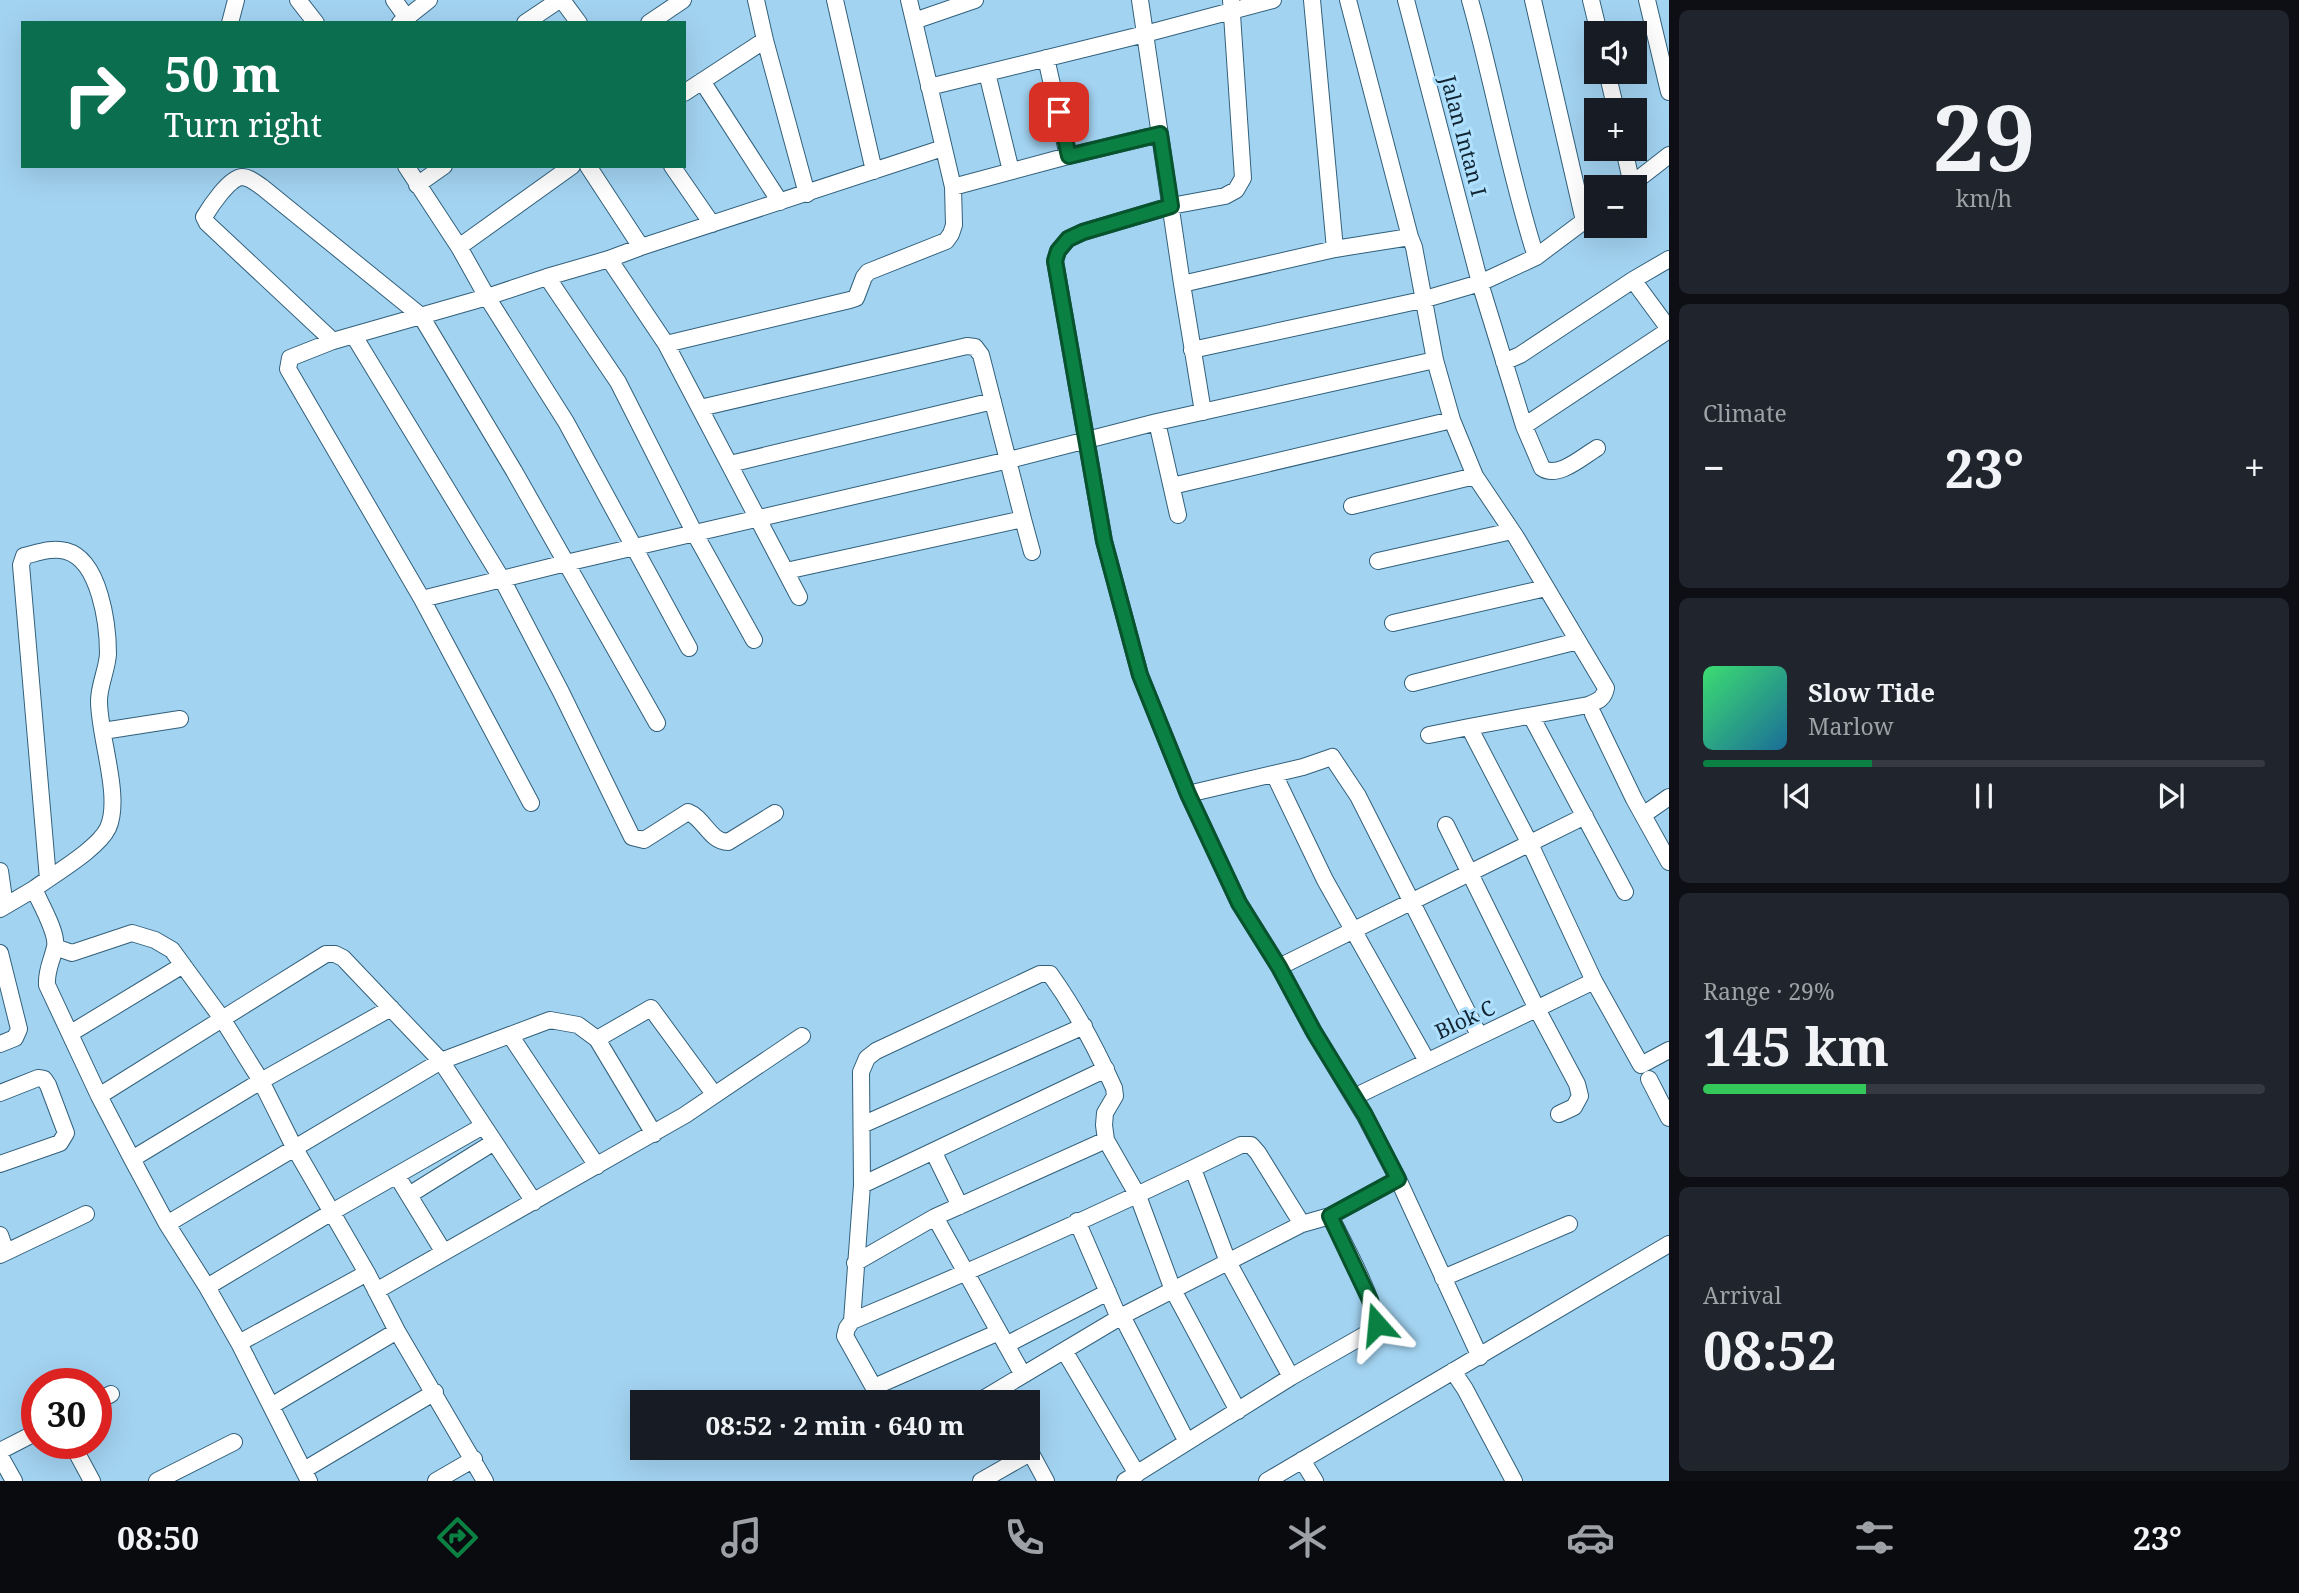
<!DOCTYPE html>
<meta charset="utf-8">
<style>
:root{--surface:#171b24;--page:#20242c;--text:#f1f3f6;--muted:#9ea1a6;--line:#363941;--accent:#0b8043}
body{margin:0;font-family:"Noto Serif",serif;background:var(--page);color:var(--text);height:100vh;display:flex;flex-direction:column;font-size:26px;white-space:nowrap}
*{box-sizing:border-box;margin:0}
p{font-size:23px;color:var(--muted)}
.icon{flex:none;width:38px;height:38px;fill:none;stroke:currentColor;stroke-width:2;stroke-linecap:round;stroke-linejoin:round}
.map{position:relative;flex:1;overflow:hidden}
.side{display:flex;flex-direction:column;gap:10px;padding:10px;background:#0d0f14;width:630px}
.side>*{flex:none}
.guide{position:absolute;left:21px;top:21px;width:665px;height:147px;border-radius:0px;box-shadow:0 7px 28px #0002;background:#0b6e4f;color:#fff;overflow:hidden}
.tools{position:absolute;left:1584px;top:21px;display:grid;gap:14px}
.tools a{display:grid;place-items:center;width:63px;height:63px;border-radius:0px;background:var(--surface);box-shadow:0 7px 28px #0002;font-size:35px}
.speed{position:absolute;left:21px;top:1368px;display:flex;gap:14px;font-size:35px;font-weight:700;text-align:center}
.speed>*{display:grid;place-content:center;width:91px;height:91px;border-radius:50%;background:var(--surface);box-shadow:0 7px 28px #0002;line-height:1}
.speed .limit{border:10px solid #d22;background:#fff;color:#111}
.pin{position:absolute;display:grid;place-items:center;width:60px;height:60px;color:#fff;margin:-30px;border-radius:14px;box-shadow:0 4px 10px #0006}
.me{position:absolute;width:77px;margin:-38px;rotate:342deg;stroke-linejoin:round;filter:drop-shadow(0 0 5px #0008)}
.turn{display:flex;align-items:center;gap:24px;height:147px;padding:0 28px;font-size:32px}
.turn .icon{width:91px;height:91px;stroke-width:2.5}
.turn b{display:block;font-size:49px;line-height:60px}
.big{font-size:52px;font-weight:700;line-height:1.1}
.side .card{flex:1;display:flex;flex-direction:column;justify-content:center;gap:10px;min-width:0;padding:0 24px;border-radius:10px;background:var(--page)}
.side .dial{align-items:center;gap:0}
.dial b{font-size:91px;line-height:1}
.song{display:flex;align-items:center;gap:21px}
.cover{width:84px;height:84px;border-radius:10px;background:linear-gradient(135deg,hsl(140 70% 55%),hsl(200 70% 35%))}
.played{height:7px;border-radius:4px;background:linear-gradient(90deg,var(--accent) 30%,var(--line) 30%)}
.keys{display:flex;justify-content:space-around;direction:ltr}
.heat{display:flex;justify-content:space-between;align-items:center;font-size:38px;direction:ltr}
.charge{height:10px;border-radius:5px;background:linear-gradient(90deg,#34c759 29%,var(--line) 0)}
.trip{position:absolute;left:630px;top:1390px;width:410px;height:70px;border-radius:0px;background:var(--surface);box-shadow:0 7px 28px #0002;font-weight:700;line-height:70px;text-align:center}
.tabs{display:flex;height:112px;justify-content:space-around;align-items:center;background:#090b0e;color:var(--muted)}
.tabs .icon{width:49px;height:49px}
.tabs .active{color:var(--accent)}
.tabs b{font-size:32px;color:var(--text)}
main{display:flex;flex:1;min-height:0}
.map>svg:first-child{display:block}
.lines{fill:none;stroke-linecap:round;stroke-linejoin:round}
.minor-casing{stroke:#32607b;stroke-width:18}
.minor{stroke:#fff;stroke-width:16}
.route-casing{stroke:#07532c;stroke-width:18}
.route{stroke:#0b8043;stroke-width:12}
.labels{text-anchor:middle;stroke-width:6;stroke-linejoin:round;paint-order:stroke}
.street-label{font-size:21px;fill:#122531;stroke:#afe1ff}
</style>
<main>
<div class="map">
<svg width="1669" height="1481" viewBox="0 0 1669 1481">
<rect width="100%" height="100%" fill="#a2d3f1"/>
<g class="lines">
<defs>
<path id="minor" d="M298,0l18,23
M394,0l13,18
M562,0l17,23
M756,0l9,40 42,154
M835,0l39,171
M1140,0l42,284 21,128
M1231,0l12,178 -7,12 -11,6 -54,10 -88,26 -15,7 -10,12 -3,10 49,280 36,134 48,119 51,109 40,64 35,65 51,84 33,63 82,178
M1312,0l23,249
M1348,0l62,237
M1406,0l74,283 44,143 18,42c16,11 40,-11 55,-20
M1470,0c24,85 39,173 66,257
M1533,0l51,221
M1591,0l8,33
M1647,0l22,92
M914,21l61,-21
M230,23l6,-23
M400,23l29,-23
M525,23l34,-23
M649,23l34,-23
M1046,58l22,98
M1607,72l9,38
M987,73l24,98
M702,81l78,121
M929,87l216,-53 128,-34
M684,93l81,-53
M1624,149l8,36
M406,166l53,81 28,50 79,125 123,226
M588,166l53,81
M672,166l40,58
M417,185l27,-19
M953,187l115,-31 92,-22
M1628,187l41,-32
M459,247l113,-81
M609,259l57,85 133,253
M547,277l71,105 77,152 59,106
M1633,280l36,49
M1182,284l153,-35 75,-12 4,10 21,113 17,60 23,56 41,61 90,151c-2,11 -8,13 -18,17l-119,22 61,117 64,137 47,84 28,-15
M354,336l149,245 58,111 71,145 12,3 44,-28c16,6 22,30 40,30l47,-29
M333,341l-126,-118 -3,-6c6,-10 25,-39 38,-40 7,0 14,6 20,10l159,129 93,155 143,252
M666,344l184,-44 6,-2 8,-21 4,-5 78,-31 5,-7 3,-9 -1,-38 -44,-187
M1192,350l230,-50 58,-17 56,-26 60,-45
M1504,362l16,-7 113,-75 36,-21
M700,408l267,-62 8,1 6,8 42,164 -237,52
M1157,422l21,93
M1524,426l145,-96
M730,464l263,-63
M1172,486l280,-66
M1352,506l123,-30
M1023,519l9,33
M1378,561l134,-30
M422,599l144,-36 443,-103 148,-38 278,-62
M1393,623l153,-35
M1413,683l165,-42
M1593,714l41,85 35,63
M1531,716l94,176
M103,731l77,-12
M1429,735l40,-8
M1274,774l51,106 102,181
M1188,794l115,-27 29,-10 26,39 121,239
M531,803l-109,-204 -134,-230 2,-11 43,-17 154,-44 60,-20 62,-18 32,-12 302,-99
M1643,815l26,-18
M1446,825l91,184 40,75 3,12 -6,11 -15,7
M0,871l5,35
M48,879l-27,-314 3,-9c13,-3 28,-9 42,-5 34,9 42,74 42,103 -1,16 -9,31 -9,47 0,36 23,96 9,127 -10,21 -54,46 -74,61 6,14 24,44 21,58 -3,14 -9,23 -8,38l52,111 33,63 35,65 40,63 32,56 70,138
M0,909l34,-20
M55,947l17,6 60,-20 23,7 17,10 51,70 38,61 33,66 73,126 30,58 88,150
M0,953l19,76 -4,9 -15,6
M1279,967l306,-151
M71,1033l112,-68
M510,1035l40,-15 28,5 19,14 57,95
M597,1039l54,-31 63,86
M1649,1079l20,39
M0,1093l38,-15 6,1 4,6 18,48 -6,10 -60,21
M99,1096l227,-142h9l8,4 98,103 93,141
M1354,1097l240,-116
M862,1125l222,-99
M934,1153l26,53
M132,1159l129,-78 130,-73
M1193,1169l35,93 63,115
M397,1176l46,75
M862,1185l244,-116
M409,1195l85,-53
M935,1217l88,158
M1077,1221l42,97
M167,1224l274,-163 69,-26 87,131
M0,1235l6,17
M0,1255l86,-41
M855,1263l80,-46 171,-77
M1443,1278l126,-54
M207,1287l125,-75 151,-86
M376,1291l309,-176 117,-79
M1122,1316l65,126
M852,1321c131,-55 261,-113 389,-176h10l7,8 44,71
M239,1343l128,-70
M1006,1345l102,-53
M1065,1352l72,122
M1453,1371l12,18 49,92
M874,1387l125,-55
M96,1402l15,-8
M882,1402l-37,-66 2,-8 5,-7 10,-136 -1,-113 6,-14 9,-7 164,-77h10c26,36 46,74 64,114l1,8 -10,17 -1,12 2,15 32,56 35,94 65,121
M978,1402l144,-86 180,-92 28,-8 68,-37
M271,1406l126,-75
M72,1444l20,37
M1027,1446l19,35
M0,1451l37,-19
M0,1456l14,25
M1302,1460l13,21
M304,1470l131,-78
M157,1481l77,-39
M436,1481l38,-22
M981,1481l49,-28
M1125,1481l166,-104 84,-48c7,-17 -35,-93 -45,-113
M1267,1481l402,-237"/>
</defs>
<use href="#minor" class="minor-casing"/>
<use href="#minor" class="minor"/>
</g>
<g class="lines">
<defs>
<path id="route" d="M1059,112l10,44 91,-22 11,72 -88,26 -15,7 -10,12 -3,10 49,280 36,134 48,119 51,109 40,64 35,65 51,83 33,64 -68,37 40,84 7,24"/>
</defs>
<use href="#route" class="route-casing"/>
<use href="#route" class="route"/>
</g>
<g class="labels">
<g class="street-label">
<text transform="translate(1463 136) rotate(75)" y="7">Jalan Intan I</text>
<text transform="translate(1465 1020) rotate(-25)" y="7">Blok C</text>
</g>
</g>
</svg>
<div class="tools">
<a><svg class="icon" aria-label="sound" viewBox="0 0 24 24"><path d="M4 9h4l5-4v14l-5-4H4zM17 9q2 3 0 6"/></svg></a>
<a>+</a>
<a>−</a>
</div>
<div class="speed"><div class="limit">30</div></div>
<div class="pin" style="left:1059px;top:112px;background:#d93025"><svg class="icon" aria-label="arrive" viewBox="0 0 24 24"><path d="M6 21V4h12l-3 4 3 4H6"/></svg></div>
<svg class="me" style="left:1377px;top:1324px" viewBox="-20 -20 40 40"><path d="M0-17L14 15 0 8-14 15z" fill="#0b8043" stroke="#fff" stroke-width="4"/></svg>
<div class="trip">08:52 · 2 min · 640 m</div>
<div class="guide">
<div class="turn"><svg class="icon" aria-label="right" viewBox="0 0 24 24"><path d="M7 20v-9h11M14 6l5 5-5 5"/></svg><div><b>50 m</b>Turn right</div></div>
</div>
</div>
<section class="side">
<div class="card dial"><b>29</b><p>km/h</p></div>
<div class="card"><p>Climate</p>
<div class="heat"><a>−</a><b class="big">23°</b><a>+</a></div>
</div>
<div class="card">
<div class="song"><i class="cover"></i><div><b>Slow Tide</b><p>Marlow</p></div></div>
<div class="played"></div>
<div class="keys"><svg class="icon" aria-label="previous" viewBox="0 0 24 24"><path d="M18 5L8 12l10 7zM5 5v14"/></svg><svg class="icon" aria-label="pause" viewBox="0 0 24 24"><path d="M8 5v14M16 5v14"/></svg><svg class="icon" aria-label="next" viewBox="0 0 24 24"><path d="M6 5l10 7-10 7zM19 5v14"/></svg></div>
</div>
<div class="card"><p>Range · 29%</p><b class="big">145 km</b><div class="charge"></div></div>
<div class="card"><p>Arrival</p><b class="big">08:52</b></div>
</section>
</main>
<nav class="tabs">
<b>08:50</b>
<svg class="icon active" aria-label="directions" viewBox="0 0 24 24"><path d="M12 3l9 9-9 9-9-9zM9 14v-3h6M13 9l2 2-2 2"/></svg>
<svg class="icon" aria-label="music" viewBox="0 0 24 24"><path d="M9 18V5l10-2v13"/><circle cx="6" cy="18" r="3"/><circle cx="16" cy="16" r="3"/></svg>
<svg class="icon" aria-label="phone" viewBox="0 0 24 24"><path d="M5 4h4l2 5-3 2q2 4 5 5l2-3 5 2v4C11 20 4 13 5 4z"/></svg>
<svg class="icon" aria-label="climate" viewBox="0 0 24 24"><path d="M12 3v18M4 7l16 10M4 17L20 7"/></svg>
<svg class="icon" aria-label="car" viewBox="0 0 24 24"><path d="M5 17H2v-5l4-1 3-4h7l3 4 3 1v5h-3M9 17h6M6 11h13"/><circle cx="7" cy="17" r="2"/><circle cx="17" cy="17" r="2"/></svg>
<svg class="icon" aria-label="filters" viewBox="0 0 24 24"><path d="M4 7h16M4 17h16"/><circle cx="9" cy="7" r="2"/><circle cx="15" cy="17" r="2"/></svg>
<b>23°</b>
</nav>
